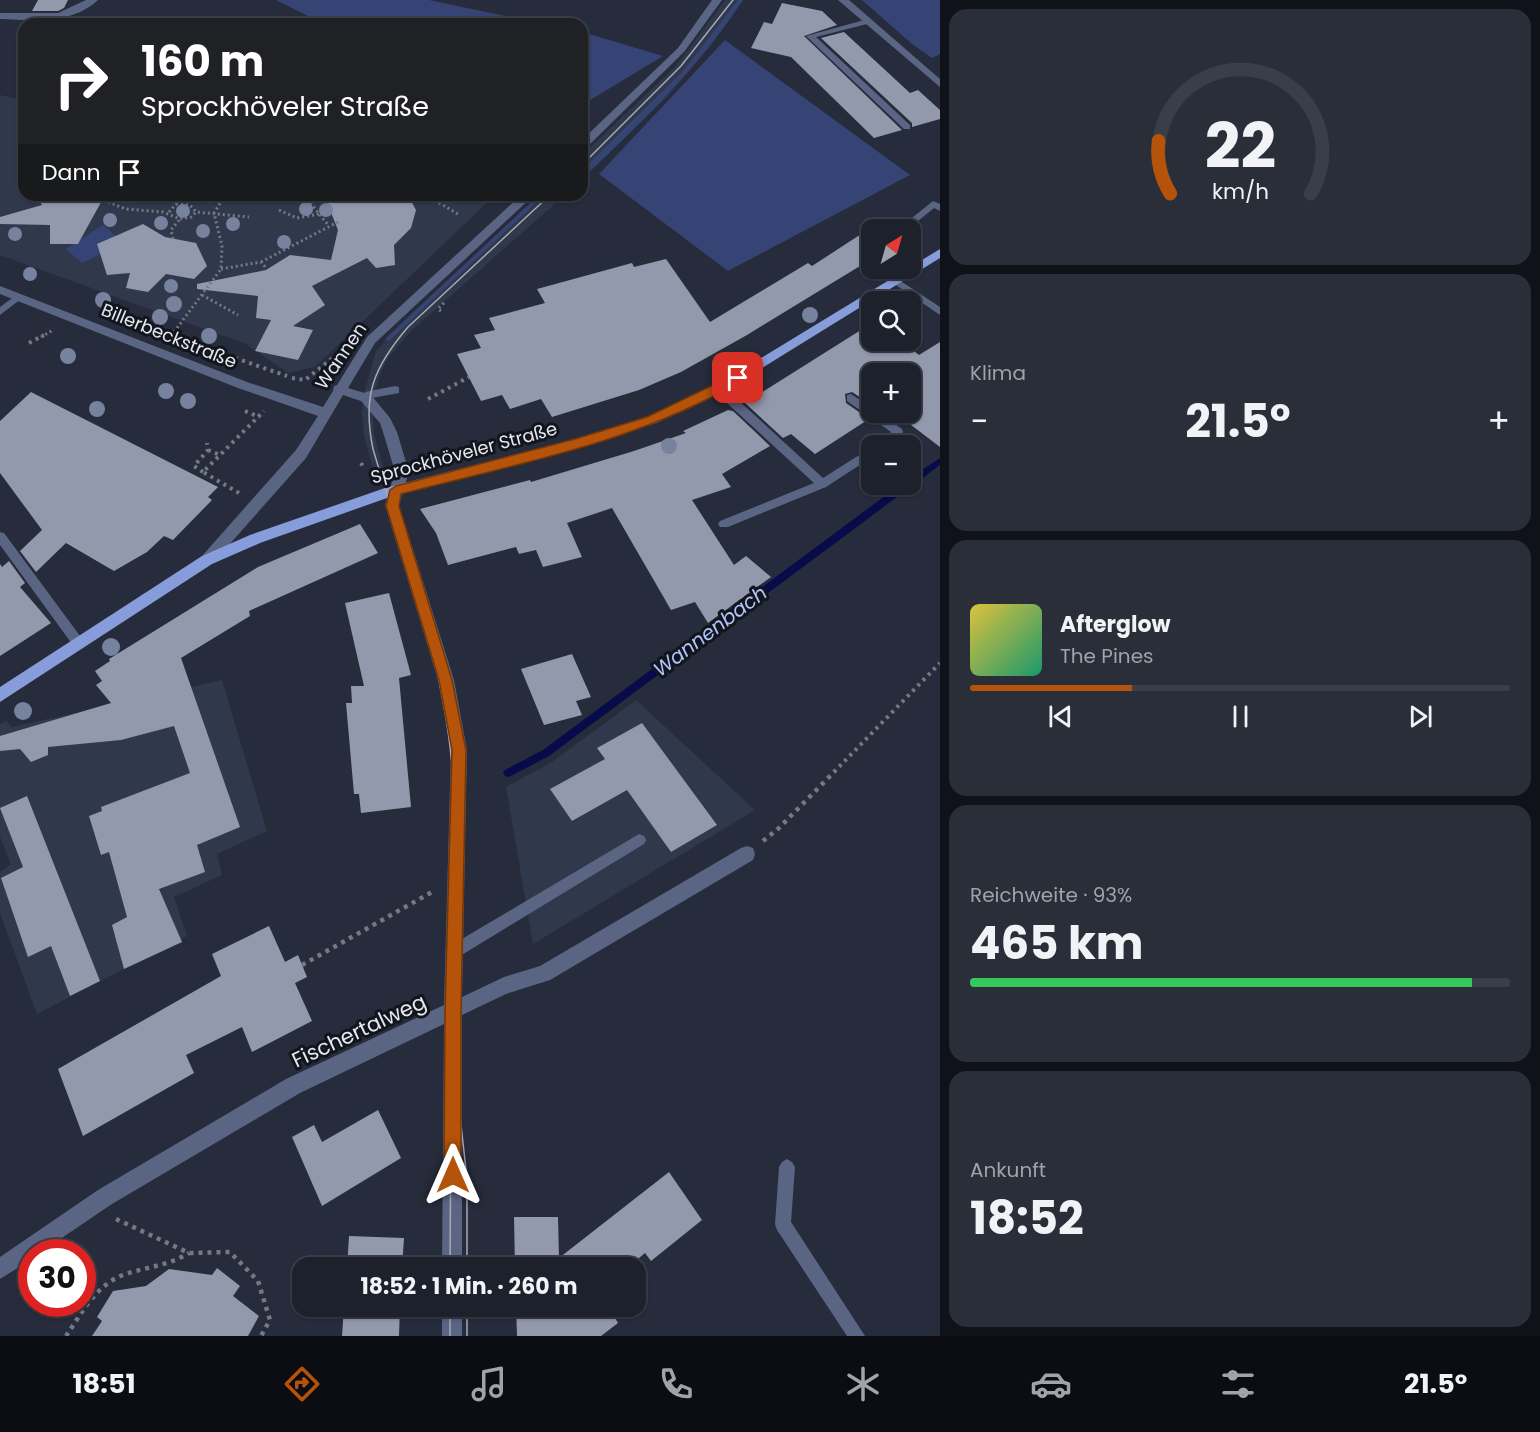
<!DOCTYPE html>
<html lang="de">
<meta charset="utf-8">
<style>
:root{--surface:#1c212c;--page:#292e38;--text:#f1f3f6;--muted:#a0a3a9;--line:#3a3e48;--accent:#b45309}
body{margin:0;font-family:Poppins,sans-serif;background:var(--page);color:var(--text);height:100vh;display:flex;flex-direction:column;font-size:22px;white-space:nowrap}
*{box-sizing:border-box;margin:0}
p{font-size:20px;color:var(--muted)}
.icon{flex:none;width:33px;height:33px;fill:none;stroke:currentColor;stroke-width:2;stroke-linecap:round;stroke-linejoin:round}
.map{position:relative;flex:1;overflow:hidden}
.drawer{display:flex;flex-direction:column;gap:9px;padding:9px;background:#0f1218;width:600px}
.drawer>*{flex:none}
.hud{position:absolute;left:18px;top:18px;width:570px;height:183px;border-radius:18px;box-shadow:0 2px 4px #0004,0 0 0 2px var(--line);background:#202124;color:#fff;overflow:hidden}
.needle{width:39px;rotate:37deg}
.buttons{position:absolute;left:861px;top:219px;display:grid;gap:12px}
.buttons a{display:grid;place-items:center;width:60px;height:60px;border-radius:12px;background:var(--surface);box-shadow:0 2px 4px #0004,0 0 0 2px var(--line);font-size:30px}
.speed{position:absolute;left:18px;top:1239px;display:flex;gap:12px;font-size:30px;font-weight:700;text-align:center}
.speed>*{display:grid;place-content:center;width:78px;height:78px;border-radius:50%;background:var(--surface);box-shadow:0 2px 4px #0004,0 0 0 2px var(--line);line-height:1}
.speed .limit{border:9px solid #d22;background:#fff;color:#111}
.pin{position:absolute;display:grid;place-items:center;width:51px;height:51px;color:#fff;margin:-26px;border-radius:12px;box-shadow:0 3px 9px #0006}
.me{position:absolute;width:66px;margin:-33px;rotate:0deg;stroke-linejoin:round;filter:drop-shadow(0 0 4px #0008)}
.turn{display:flex;align-items:center;gap:21px;height:126px;padding:0 24px;font-size:27px}
.turn .icon{width:78px;height:78px;stroke-width:2.5}
.turn b{display:block;font-size:42px;line-height:51px}
.then{display:flex;align-items:center;height:57px;padding:0 24px;background:#0003;gap:12px;font-size:22px}
.big{font-size:45px;font-weight:700;line-height:1.1}
.drawer .card{flex:1;display:flex;flex-direction:column;justify-content:center;gap:9px;min-width:0;padding:0 21px;border-radius:18px;background:var(--page)}
.drawer .dial{align-items:center;gap:0}
.dial svg{height:156px;overflow:visible;fill:none;stroke:var(--line);stroke-width:7;stroke-linecap:round;text-anchor:middle}
.dial text{fill:var(--text);stroke:none}
.song{display:flex;align-items:center;gap:18px}
.cover{width:72px;height:72px;border-radius:9px;background:linear-gradient(135deg,hsl(50 70% 55%),hsl(160 70% 35%))}
.played{height:6px;border-radius:3px;background:linear-gradient(90deg,var(--accent) 30%,var(--line) 30%)}
.keys{display:flex;justify-content:space-around;direction:ltr}
.heat{display:flex;justify-content:space-between;align-items:center;font-size:33px;direction:ltr}
.charge{height:9px;border-radius:4px;background:linear-gradient(90deg,#34c759 93%,var(--line) 0)}
.trip{position:absolute;left:292px;top:1257px;width:354px;height:60px;border-radius:18px;background:var(--surface);box-shadow:0 2px 4px #0004,0 0 0 2px var(--line);font-weight:700;line-height:60px;text-align:center}
.menu{display:flex;height:96px;justify-content:space-around;align-items:center;background:#0b0d12;color:var(--muted)}
.menu .icon{width:42px;height:42px}
.menu .on{color:var(--accent)}
.menu b{font-size:27px;color:var(--text)}
main{display:flex;flex:1;min-height:0}
.map>svg:first-child{display:block}
.built{fill:#30384b}
.green{fill:#354474}
.lines{fill:none;stroke-linecap:round;stroke-linejoin:round}
.stream{fill:#070b49;fill-rule:evenodd}
.building{fill:#9299ac}
.path-far2{stroke:#747986;stroke-width:3;stroke-dasharray:2 3;stroke-linecap:butt}
.path-far1{stroke:#747986;stroke-width:4;stroke-dasharray:3 4.5;stroke-linecap:butt}
.path{stroke:#747986;stroke-width:4.5;stroke-dasharray:4 5;stroke-linecap:butt}
.lane{fill:#5a6583;fill-rule:evenodd}
.street{fill:#5a6583;fill-rule:evenodd}
.primary{fill:#879cda;fill-rule:evenodd}
.tram{stroke:#a5aab6;stroke-width:1.5}
.tree{fill:#77829e}
.route{fill:#b45309;stroke:#753606;stroke-width:1.5}
.labels{text-anchor:middle;stroke-width:6;stroke-linejoin:round;paint-order:stroke}
.street-label{font-size:18px;fill:#e4e8f2;stroke:#12151b}
.water-label{font-size:20px;font-style:italic;fill:#afc4fd;stroke:#12151b}
.near-street-label{font-size:21px;fill:#e4e8f2;stroke:#12151b}
</style>
<main>
<div class="map">
<svg width="940" height="1336" viewBox="0 0 940 1336">
<rect width="100%" height="100%" fill="#262c3b"/>
<path class="built" d="M725,0h18l-34,48 -41,48 -86,83v-24l93,-88z
M0,95l24,5v95h471l-180,172 -27,6 -42,-29 -246,-89z
M539,195h26l-154,136 -23,27 -8,16 -8,30 2,30 12,44 -10,3 -12,-45 -2,-21 2,-21 12,-43 23,-26z
M222,680l45,151 -50,23 5,21 -48,22 13,39 -150,78 -37,-101v-41l11,-8 -11,-27v-113l6,-3 6,6z
M636,700l119,110 -222,134 -27,-157 46,-25z"/>
<path class="green" d="M276,0h153l115,24h-220z
M738,0h5c-45,68 -102,123 -161,179v-9l102,-100z
M862,0h78v54l-8,4 -20,-14z
M582,32l81,24 -81,49z
M725,40l185,135 -182,96 -129,-97z
M539,195h5l-155,146 -4,-2z
M103,225l21,18 -42,20 -16,-14z"/>
<g class="lines">
<path class="stream" d="M940,458v7l-391,291 -38,20 -3,1 -3,-1 -2,-3 2,-3 38,-20 358,-266h9v-6z"/>
</g>
<path class="building" d="M38,0h30l-4,8 -6,3h-26z
M782,3l40,8 15,14 -33,11 98,94 -28,8 -83,-81 -40,-9 13,-26 8,2z
M844,32l66,61 8,-3 22,20v9l-28,8v-4l-91,-85z
M35,195h70l-27,49h-28v-19l-50,-1v-7l42,-12z
M324,195h55l2,5 28,-3 7,13 -5,18 -17,17 1,20 -19,3 -9,-10 -55,28 13,19 -32,21 20,4 -15,30 -43,-9 16,-31 -15,-2 2,-22 -61,-7v-5l69,-14 24,-15 41,5 7,-30z
M143,224l22,13 31,6 11,23 -13,13 -28,-5 -18,18 -22,-4 4,-15 -23,2 -10,-31z
M872,227v47l-12,-8 -113,69 -66,37 -42,18 -87,27 -11,-18 -31,10 -8,-14 -21,6 -24,-47 24,-6 -7,-13 21,-5 -6,-12 56,-15 -8,-14 95,-26 2,4 32,-8 44,63 98,-59 4,3z
M872,323v17h28l19,15 21,-13v105l-46,-35h16v-38h-38v31l-20,-13 -7,2 1,9 23,16 -54,35 -24,-20 -8,4 -38,-35z
M31,392l187,95 -10,10 4,3 -39,40 -9,-4 -17,16 -33,19 -48,-28 -30,29 -16,-21 22,-21 -42,-57v-52z
M728,410l5,1 37,35 -48,28 9,13 -39,13 42,65 12,-9 25,21 -63,46 -13,-21 -24,8 -59,-102 -45,15 15,34 -39,10 -7,-17 -17,4 -3,-7 -68,18 -12,-32 -16,-24 110,-29 1,2 103,-31 52,-18 -3,-2z
M360,524l18,29 -129,58 1,5 -69,42 59,169 -43,18 8,27 -46,17 23,53 -58,27 -12,-44 15,-8 -18,-65 -8,3 -12,-39 13,-5 -1,-4 89,-34 -16,-47 -53,14 -73,7v8l-17,7 -11,-13 -20,2v-15l111,-33 -15,-18 6,-4 -7,-10 15,-10 -1,-2 149,-92z
M9,561l16,22 -5,4 31,36 -51,33v-92l2,3z
M389,593l22,82 -12,3 12,129 -50,6 -2,-19h-5l-8,-91h6l-1,-17h13l-19,-83z
M572,654l19,43 -15,4 6,14 -38,10 -23,-56z
M642,723l75,102 -46,27 -44,-62 -55,31 -22,-32 55,-30 -8,-11z
M27,796l73,185 -30,15 -19,-50 -23,11 -27,-79 22,-11 -23,-59z
M269,926l16,36 13,-7 9,22 -12,6 17,38 -60,31 -10,-25 -56,28 8,18 -111,63 -25,-67 163,-93 -9,-22z
M378,1110l23,48 -79,48 -30,-69 22,-12 8,17z
M669,1172l33,48 -51,41 -6,-8 -18,15h-112l-1,-51h44l1,41z
M349,1236l55,2 -2,30h-55z
M217,1268l23,18 -7,10 26,20 -11,20h-156l10,-15 -5,-4 16,-26 33,-5 23,-17 43,6z
M344,1306h56l-1,30h-57z
M516,1306h92l10,17 -17,13h-84z"/>
<g class="lines">
<path class="path-far2" d="M111,195l-5,6 20,8 37,3 17,7 11,-2 5,-5 53,5
M304,195l25,31
M398,195v3
M426,195l32,19
M176,204l14,1 6,7
M279,210l18,8 22,-4
M169,212l7,-8 3,-9
M173,239l-2,-9 9,-11
M261,262l77,-40
M221,269l40,-7 6,7
M202,295l36,20
M441,311l-3,-2 7,-7
M171,336l50,-67 1,-23 -8,-33 11,-18
M41,337l12,-7"/>
<path class="path-far1" d="M29,343l15,-8
M235,358l52,18
M292,378l13,2 30,-24
M428,399l41,-22
M245,411l14,6
M208,450l12,5
M361,463l3,5
M203,472l-9,-6 14,-16 -1,-7
M239,493l-36,-21 61,-61
M834,772l106,-109"/>
<path class="path" d="M763,841l16,-13 56,-57
M302,965l130,-73
M116,1219l73,34 41,-1 28,29 12,39 -9,16
M66,1336c15,-22 30,-51 57,-61 22,-8 45,-9 66,-22"/>
<path class="lane" d="M868,19l4,2 -1,2 -55,14 94,88v4h-6l-98,-93z
M933,201l7,3v7l-6,-3 -27,22h-10z
M896,278l44,29v8l-47,-32v-4z
M18,294l5,3 -2,2 -21,16v-8z
M719,385l4,1 100,92 49,-31v10l-46,30 -98,40h-8l-2,-3 2,-3 94,-38 -99,-91v-6z
M395,386l4,1v6l-27,5 -6,4 -5,-4 4,-6z
M851,394l21,14v4h6l24,17 1,3c-8,10 -16,14 -29,14l17,-14 -44,-31v-6z
M0,532l4,1 79,107 2,4 -2,4h-8l-75,-103z
M639,834l5,2 2,4 -2,4 -184,112 -5,2 -5,-2 -2,-5 2,-5z
M787,1159l5,3 3,5 -4,55 74,114h-18l-70,-106 -2,-6 4,-57 3,-5z"/>
<path class="street" d="M86,0h12c-27,25 -65,20 -98,19v-6h58z
M712,0h10l-38,52 -98,96 -4,1v-9l96,-92z
M838,0h11l91,79v8z
M521,195h13l-159,148 -27,45 23,7 19,23 7,14 12,40 -10,33 55,175 13,70 -5,247 42,-20 36,-11 201,-118 6,-2 6,2 2,6 -2,6 -203,120 -44,14 -44,21v253h-20l2,-244 -144,69 -188,111 -71,48h-9v7l-32,20v-22l98,-67 188,-111 158,-74 7,-255 -13,-70 -53,-175 10,-33 -12,-40 -3,-9 -19,-22 -18,-6 -37,63 -94,106h-10l-2,-4 2,-4 94,-106 22,-34 -80,-28 -238,-94v-8l247,96 76,25 10,-16 1,-5 3,-1 30,-48z
M442,1306h20v30h-20z"/>
<path class="primary" d="M940,249v9l-217,134 -67,31 -81,26 -188,49 -127,45 -48,21 -212,138v-15l202,-131 48,-21 135,-47 190,-49 71,-22 69,-31z"/>
<path class="tram" d="M582,165l99,-99 52,-66
M458,1098l9,81v89
M450,1268l3,-489c-7,-113 -48,-222 -80,-330 -11,-53 0,-81 35,-122l142,-132
M450,1306v30
M467,1306v30"/>
</g>
<g class="tree">
<circle cx="306" cy="209" r="7"/>
<circle cx="326" cy="210" r="7"/>
<circle cx="183" cy="211" r="7"/>
<circle cx="110" cy="220" r="7"/>
<circle cx="161" cy="223" r="7"/>
<circle cx="233" cy="224" r="7"/>
<circle cx="203" cy="231" r="7"/>
<circle cx="15" cy="234" r="7"/>
<circle cx="284" cy="242" r="7"/>
<circle cx="30" cy="274" r="7"/>
<circle cx="171" cy="286" r="7"/>
<circle cx="103" cy="300" r="8"/>
<circle cx="174" cy="304" r="8"/>
<circle cx="810" cy="315" r="8"/>
<circle cx="160" cy="317" r="8"/>
<circle cx="209" cy="336" r="8"/>
<circle cx="68" cy="356" r="8"/>
<circle cx="166" cy="391" r="8"/>
<circle cx="188" cy="401" r="8"/>
<circle cx="97" cy="409" r="8"/>
<circle cx="669" cy="446" r="8"/>
<circle cx="111" cy="647" r="9"/>
<circle cx="23" cy="711" r="9"/>
</g>
<path class="route" d="M738,373l4,2v5c-102,62 -226,84 -341,114l-2,12 53,174 14,70 -5,262v163l-2,6 -6,2 -6,-2 -3,-6 1,-163 7,-262 -13,-70 -53,-174 4,-16 6,-4 179,-47 72,-22z"/>
<g class="labels">
<g class="street-label">
<text transform="translate(169 336) rotate(22)" y="6">Billerbeckstraße</text>
<text transform="translate(341 356) rotate(-56)" y="6">Wannen</text>
<text transform="translate(464 453) rotate(-15)" y="6">Sprockhöveler Straße</text>
</g>
<g class="water-label">
<text transform="translate(710 631) rotate(-37)" y="7">Wannenbach</text>
</g>
<g class="near-street-label">
<text transform="translate(359 1031) rotate(-25)" y="7">Fischertalweg</text>
</g>
</g>
</svg>
<div class="buttons">
<a><svg class="needle" viewBox="-14 -14 28 28"><path d="M0-13l5 13h-10z" fill="#e53935"/><path d="M0 13l5-13h-10z" fill="#a0a3a9"/></svg></a>
<a><svg class="icon" aria-label="search" viewBox="0 0 24 24"><circle cx="10" cy="10" r="6"/><path d="M15 15l6 6"/></svg></a>
<a>+</a>
<a>−</a>
</div>
<div class="speed"><div class="limit">30</div></div>
<div class="pin" style="left:738px;top:378px;background:#d93025"><svg class="icon" aria-label="arrive" viewBox="0 0 24 24"><path d="M6 21V4h12l-3 4 3 4H6"/></svg></div>
<svg class="me" style="left:453px;top:1175px" viewBox="-20 -20 40 40"><path d="M0-17L14 15 0 8-14 15z" fill="#b45309" stroke="#fff" stroke-width="4"/></svg>
<div class="trip">18:52 · 1 Min. · 260 m</div>
<div class="hud">
<div class="turn"><svg class="icon" aria-label="right" viewBox="0 0 24 24"><path d="M7 20v-9h11M14 6l5 5-5 5"/></svg><div><b>160 m</b>Sprockhöveler Straße</div></div>
<div class="then">Dann<svg class="icon" aria-label="arrive" viewBox="0 0 24 24"><path d="M6 21V4h12l-3 4 3 4H6"/></svg></div>
</div>
</div>
<section class="drawer">
<div class="card dial"><svg viewBox="0 0 100 80">
<path d="M14 69A42 42 0 1 1 86 69"/>
<path d="M14 69A42 42 0 0 1 8 42" stroke="#b45309"/>
<text x="50" y="56" font-size="32" font-weight="700">22</text>
<text x="50" y="72" font-size="11">km/h</text>
</svg></div>
<div class="card"><p>Klima</p>
<div class="heat"><a>−</a><b class="big">21.5°</b><a>+</a></div>
</div>
<div class="card">
<div class="song"><i class="cover"></i><div><b>Afterglow</b><p>The Pines</p></div></div>
<div class="played"></div>
<div class="keys"><svg class="icon" aria-label="previous" viewBox="0 0 24 24"><path d="M18 5L8 12l10 7zM5 5v14"/></svg><svg class="icon" aria-label="pause" viewBox="0 0 24 24"><path d="M8 5v14M16 5v14"/></svg><svg class="icon" aria-label="next" viewBox="0 0 24 24"><path d="M6 5l10 7-10 7zM19 5v14"/></svg></div>
</div>
<div class="card"><p>Reichweite · 93%</p><b class="big">465 km</b><div class="charge"></div></div>
<div class="card"><p>Ankunft</p><b class="big">18:52</b></div>
</section>
</main>
<nav class="menu">
<b>18:51</b>
<svg class="icon on" aria-label="directions" viewBox="0 0 24 24"><path d="M12 3l9 9-9 9-9-9zM9 14v-3h6M13 9l2 2-2 2"/></svg>
<svg class="icon" aria-label="music" viewBox="0 0 24 24"><path d="M9 18V5l10-2v13"/><circle cx="6" cy="18" r="3"/><circle cx="16" cy="16" r="3"/></svg>
<svg class="icon" aria-label="phone" viewBox="0 0 24 24"><path d="M5 4h4l2 5-3 2q2 4 5 5l2-3 5 2v4C11 20 4 13 5 4z"/></svg>
<svg class="icon" aria-label="climate" viewBox="0 0 24 24"><path d="M12 3v18M4 7l16 10M4 17L20 7"/></svg>
<svg class="icon" aria-label="car" viewBox="0 0 24 24"><path d="M5 17H2v-5l4-1 3-4h7l3 4 3 1v5h-3M9 17h6M6 11h13"/><circle cx="7" cy="17" r="2"/><circle cx="17" cy="17" r="2"/></svg>
<svg class="icon" aria-label="filters" viewBox="0 0 24 24"><path d="M4 7h16M4 17h16"/><circle cx="9" cy="7" r="2"/><circle cx="15" cy="17" r="2"/></svg>
<b>21.5°</b>
</nav>
